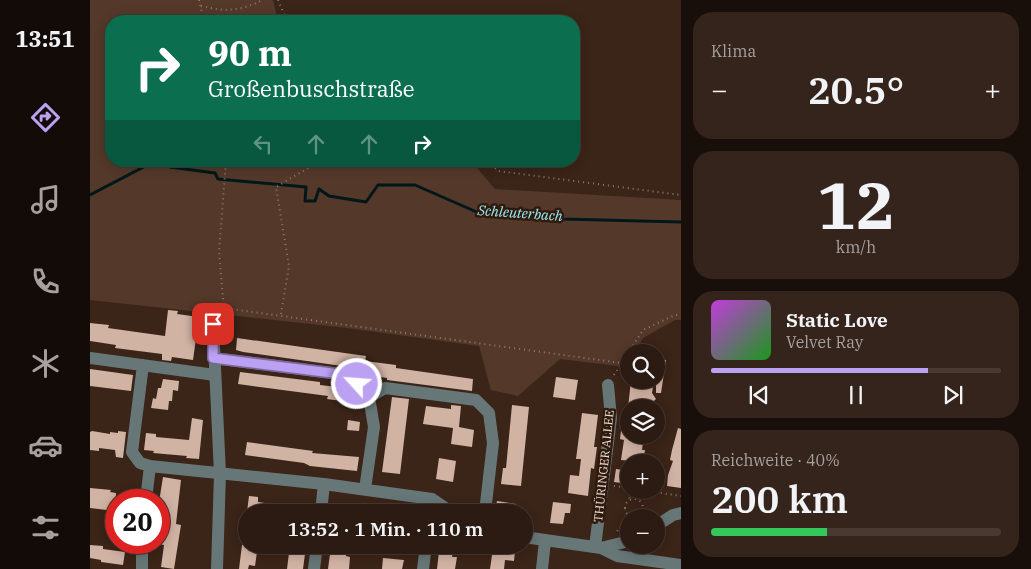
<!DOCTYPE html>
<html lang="de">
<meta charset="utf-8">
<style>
:root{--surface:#2c1b12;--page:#34241b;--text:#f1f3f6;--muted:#a6a19f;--line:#483932;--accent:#bca0f2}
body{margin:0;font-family:"IBM Plex Serif",serif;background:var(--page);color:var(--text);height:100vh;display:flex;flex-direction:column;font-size:19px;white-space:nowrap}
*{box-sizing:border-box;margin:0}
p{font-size:16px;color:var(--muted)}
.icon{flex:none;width:28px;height:28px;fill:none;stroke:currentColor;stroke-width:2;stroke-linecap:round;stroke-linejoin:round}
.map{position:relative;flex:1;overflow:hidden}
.panel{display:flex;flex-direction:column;gap:12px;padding:12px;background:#180f0a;width:350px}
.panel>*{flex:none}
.guide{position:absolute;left:15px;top:15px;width:475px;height:152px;border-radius:20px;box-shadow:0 2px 12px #0003,0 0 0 1px var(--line);background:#0b6e4f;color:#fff;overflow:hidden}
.controls{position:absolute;left:530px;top:344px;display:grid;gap:10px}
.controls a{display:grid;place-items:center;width:45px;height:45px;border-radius:50%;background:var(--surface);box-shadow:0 2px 12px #0003,0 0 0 1px var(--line);font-size:25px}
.speed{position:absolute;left:15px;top:489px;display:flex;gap:10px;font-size:25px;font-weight:700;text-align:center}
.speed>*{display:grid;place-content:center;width:65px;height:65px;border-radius:50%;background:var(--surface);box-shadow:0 2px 12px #0003,0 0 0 1px var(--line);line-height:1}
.speed .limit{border:8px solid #d22;background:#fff;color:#111}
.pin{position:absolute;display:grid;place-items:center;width:42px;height:42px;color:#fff;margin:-21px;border-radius:10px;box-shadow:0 2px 8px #0006}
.me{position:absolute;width:55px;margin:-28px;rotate:296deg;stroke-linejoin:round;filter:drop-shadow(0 0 4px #0008)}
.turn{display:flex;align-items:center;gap:18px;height:105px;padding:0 20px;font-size:22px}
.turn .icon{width:65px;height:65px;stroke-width:2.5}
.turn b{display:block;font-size:35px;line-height:42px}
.lanes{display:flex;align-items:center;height:48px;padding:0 20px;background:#0003;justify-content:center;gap:25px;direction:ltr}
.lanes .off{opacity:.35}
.big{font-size:38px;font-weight:600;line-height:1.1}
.panel .tile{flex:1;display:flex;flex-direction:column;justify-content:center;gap:8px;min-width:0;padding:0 18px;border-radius:20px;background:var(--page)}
.panel .dial{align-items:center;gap:0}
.dial b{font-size:65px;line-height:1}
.song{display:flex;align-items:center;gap:15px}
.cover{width:60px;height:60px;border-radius:8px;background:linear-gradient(135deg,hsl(290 70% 55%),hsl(120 70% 35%))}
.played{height:5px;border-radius:2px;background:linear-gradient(90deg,var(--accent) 75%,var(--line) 75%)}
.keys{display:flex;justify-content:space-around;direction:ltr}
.heat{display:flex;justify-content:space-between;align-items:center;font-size:28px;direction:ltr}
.charge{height:8px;border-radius:4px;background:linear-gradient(90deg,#34c759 40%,var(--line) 0)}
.trip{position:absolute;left:148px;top:504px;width:295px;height:50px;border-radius:25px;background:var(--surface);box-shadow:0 2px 12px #0003,0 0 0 1px var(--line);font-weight:600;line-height:50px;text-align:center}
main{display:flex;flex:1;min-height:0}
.menu{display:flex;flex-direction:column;width:90px;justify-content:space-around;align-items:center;background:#120b07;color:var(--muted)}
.menu .icon{width:35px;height:35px}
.menu .selected{color:var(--accent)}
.menu b{font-size:22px;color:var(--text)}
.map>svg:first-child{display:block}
.green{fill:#54392a}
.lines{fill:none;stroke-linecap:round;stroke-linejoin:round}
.stream{stroke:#00171a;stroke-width:3}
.building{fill:#d1b3a4}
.path{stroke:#8f7b71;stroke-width:2;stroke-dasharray:1 4;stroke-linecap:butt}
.minor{stroke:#677778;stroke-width:12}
.route-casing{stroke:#7a689d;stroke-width:12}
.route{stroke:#bca0f2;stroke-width:9}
.labels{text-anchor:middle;stroke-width:5;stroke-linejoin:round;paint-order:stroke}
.street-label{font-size:12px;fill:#e9d9d1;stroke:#301a0e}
.water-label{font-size:14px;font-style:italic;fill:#94edf7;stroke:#301a0e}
</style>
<main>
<nav class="menu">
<b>13:51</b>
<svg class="icon selected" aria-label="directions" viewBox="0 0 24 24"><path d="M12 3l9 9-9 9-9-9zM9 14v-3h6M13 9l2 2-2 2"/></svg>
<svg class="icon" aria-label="music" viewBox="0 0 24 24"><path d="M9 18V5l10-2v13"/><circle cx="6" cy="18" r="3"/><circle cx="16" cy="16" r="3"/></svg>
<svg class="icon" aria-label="phone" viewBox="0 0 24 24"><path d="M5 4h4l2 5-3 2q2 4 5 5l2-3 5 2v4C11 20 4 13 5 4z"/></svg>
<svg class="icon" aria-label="climate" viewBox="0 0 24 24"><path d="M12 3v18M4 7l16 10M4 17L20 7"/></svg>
<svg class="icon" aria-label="car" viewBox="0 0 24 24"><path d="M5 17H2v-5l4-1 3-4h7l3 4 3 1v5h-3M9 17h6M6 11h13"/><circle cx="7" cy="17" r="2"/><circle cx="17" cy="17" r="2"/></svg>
<svg class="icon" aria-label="filters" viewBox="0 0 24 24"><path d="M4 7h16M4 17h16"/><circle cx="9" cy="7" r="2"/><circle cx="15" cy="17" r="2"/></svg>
</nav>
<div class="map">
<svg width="591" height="569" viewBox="0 0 591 569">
<rect width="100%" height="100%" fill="#3b2418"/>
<path class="green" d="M0,0h183l5,21h-167v140h360l24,28 186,11v120h-6l-32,18 -8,14h-6v10l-3,5 -66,-8 -42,37 -27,-6 -12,-44 -132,-18 -257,-28z"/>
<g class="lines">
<path class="stream" d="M75,161l5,6 45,6 3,6 88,8 -1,14h10l4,-12 10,7 37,6 12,-17h37l64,28 83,6 119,3
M0,195l65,-34"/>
</g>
<path class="building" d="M78,310l10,1 -1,3 22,3 -6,43 -21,-3 -1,4 -9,-1v-6l-47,-6 1,-3 -26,-4v-18l19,2 -1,3 57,8z
M147,338l129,18 -1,5 31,4v3l77,11 -1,12 -85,-11v-2l-31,-5v-5l-113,-16 -7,-2z
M566,359l10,1 -5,33h-5z
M0,369l43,6 -2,16 -41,-5z
M150,372l80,10v3l26,3 5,3 -2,11 -22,-3 1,-3 -90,-12z
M466,377l22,3 -3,20 -22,-3z
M73,379l16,2 -1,10 -5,-1 -1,11h-3l-1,9 -17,-2 2,-10 3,1 2,-11h3z
M541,380h23l-2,13 4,6 -7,6 -10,-2v5h-11z
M302,397l17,2 -9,75 -18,-2z
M361,405l10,1 -2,21 15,3 -2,17 -21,-3 2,-16 -30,-4 3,-18 25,3z
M422,405l17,2 -8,79 -20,-2 2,-16h3z
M492,413l16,2 -4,32h3l-3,22 -3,-1 -3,28 -20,-3 2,-18 9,1 2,-17h-5z
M533,415h6v20h15l-2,15h3l-2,12 -22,-2 3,-20 -4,-1z
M102,418l11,2 -4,39 -13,-1 1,-2 -34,-3 1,-2 -10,-1 2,-17 10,1v3l33,3z
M258,420l12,2 -1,9 -12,-1z
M588,428l3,1v59l-14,-2 1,-11 5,-14 -3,-1 2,-10z
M2,431l18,3v-2l8,1v-2l8,1 -3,26 -7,-1 -1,-7 -16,-2v3l-9,-1v-18z
M157,442l66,9 -1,2 47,4 -2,14 -47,-5 -6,-3 -52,-7 -7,-1z
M349,458l17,3 -3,21 -17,-3z
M526,469l13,2v13l-15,-2z
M73,477l18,3 -5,44 5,1 -7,44 -13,-2 3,-22 -6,-1 3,-22h-2v-20z
M0,488l21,2 -1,2 6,1 -1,18 -25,-3z
M159,496l9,1v5l7,1 -2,9h-16z
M407,501l19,3 -1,8h-20z
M463,502l18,2 -1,9h-5l-2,11 -13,-1z
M0,545l13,1v3l22,3 -2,13 -22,-3v-2l-11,-2z
M152,545h16l-3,21 -6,-1 -1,4h-9z
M200,545l16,1 -3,23h-16z
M403,548l22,3 -1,10 -9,-1 -1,9h-14z
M243,550l13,2v4l4,1 -1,12h-21l2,-15h3z
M349,551l14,1 -1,5h5l-2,12h-18z
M293,558l21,2 -2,9h-20z"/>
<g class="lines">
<path class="path" d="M109,0l5,21
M188,0l9,21
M111,6c25,6 39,5 62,-6
M398,161l10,10 183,24
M134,309l-5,-57 7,-91
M191,314l8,-48 -13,-79 44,-26
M130,315l4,-6h7l390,54
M524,375l29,-45 32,-15h6
M524,486l15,2
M536,488l4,12
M551,490l40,6
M535 508a9 9 0 1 1 18 0a9 9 0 1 1-18 0Z
M527,531l12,-13"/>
<path class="minor" d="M123,324l7,150 -3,95
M0,358l125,17
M123,358l127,16 17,11 12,12 16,-9 91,12 13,13 4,30 -8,69
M53,365l-11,87 8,11 10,3 174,18 108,15 19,13
M275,489l9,-62 -5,-30
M56,500l4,-34
M231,512l3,-28
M566,526l17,-11 8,-2
M434,537l77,11 28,-7
M52,542v27
M505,547l16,-129 -3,-33
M511,548l16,8 64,9
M224,569l3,-24
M333,569l3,-24
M452,569l3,-28"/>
</g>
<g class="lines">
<defs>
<path id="route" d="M123,324v34l127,16 17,10"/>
</defs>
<use href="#route" class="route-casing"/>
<use href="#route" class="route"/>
</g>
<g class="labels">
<g class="street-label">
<text transform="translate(514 466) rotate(-84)" y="4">THÜRINGER ALLEE</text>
</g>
<g class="water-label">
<text transform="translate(430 213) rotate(4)" y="5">Schleuterbach</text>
</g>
</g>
</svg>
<div class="controls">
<a><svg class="icon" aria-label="search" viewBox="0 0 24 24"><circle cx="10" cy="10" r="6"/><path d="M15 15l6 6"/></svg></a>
<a><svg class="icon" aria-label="layers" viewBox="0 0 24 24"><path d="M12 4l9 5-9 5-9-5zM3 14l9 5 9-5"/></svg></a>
<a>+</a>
<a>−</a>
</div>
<div class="speed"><div class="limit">20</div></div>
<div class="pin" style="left:123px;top:324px;background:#d93025"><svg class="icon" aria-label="arrive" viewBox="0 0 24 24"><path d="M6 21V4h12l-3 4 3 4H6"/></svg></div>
<svg class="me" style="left:267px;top:384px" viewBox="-20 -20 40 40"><circle r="17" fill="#bca0f2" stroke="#fff" stroke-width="3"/><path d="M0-11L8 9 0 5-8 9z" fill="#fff"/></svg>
<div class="trip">13:52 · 1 Min. · 110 m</div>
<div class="guide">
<div class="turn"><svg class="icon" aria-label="right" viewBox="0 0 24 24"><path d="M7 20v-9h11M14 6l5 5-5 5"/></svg><div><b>90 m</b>Großenbuschstraße</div></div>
<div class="lanes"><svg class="icon off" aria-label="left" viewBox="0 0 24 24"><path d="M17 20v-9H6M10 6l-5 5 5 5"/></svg><svg class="icon off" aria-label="ahead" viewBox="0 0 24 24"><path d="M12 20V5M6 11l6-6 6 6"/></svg><svg class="icon off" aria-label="ahead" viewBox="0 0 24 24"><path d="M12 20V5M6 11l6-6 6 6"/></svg><svg class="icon" aria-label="right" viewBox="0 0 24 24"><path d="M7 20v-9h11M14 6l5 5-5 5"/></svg></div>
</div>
</div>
<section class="panel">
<div class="tile"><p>Klima</p>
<div class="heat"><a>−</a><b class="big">20.5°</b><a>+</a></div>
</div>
<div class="tile dial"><b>12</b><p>km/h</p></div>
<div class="tile">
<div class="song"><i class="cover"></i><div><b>Static Love</b><p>Velvet Ray</p></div></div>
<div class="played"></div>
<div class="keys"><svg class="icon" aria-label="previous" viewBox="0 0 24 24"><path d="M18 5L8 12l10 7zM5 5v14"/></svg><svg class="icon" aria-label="pause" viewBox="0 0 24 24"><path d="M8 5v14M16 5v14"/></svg><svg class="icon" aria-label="next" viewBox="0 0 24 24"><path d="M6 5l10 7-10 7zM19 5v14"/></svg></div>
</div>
<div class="tile"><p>Reichweite · 40%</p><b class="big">200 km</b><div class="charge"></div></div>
</section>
</main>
